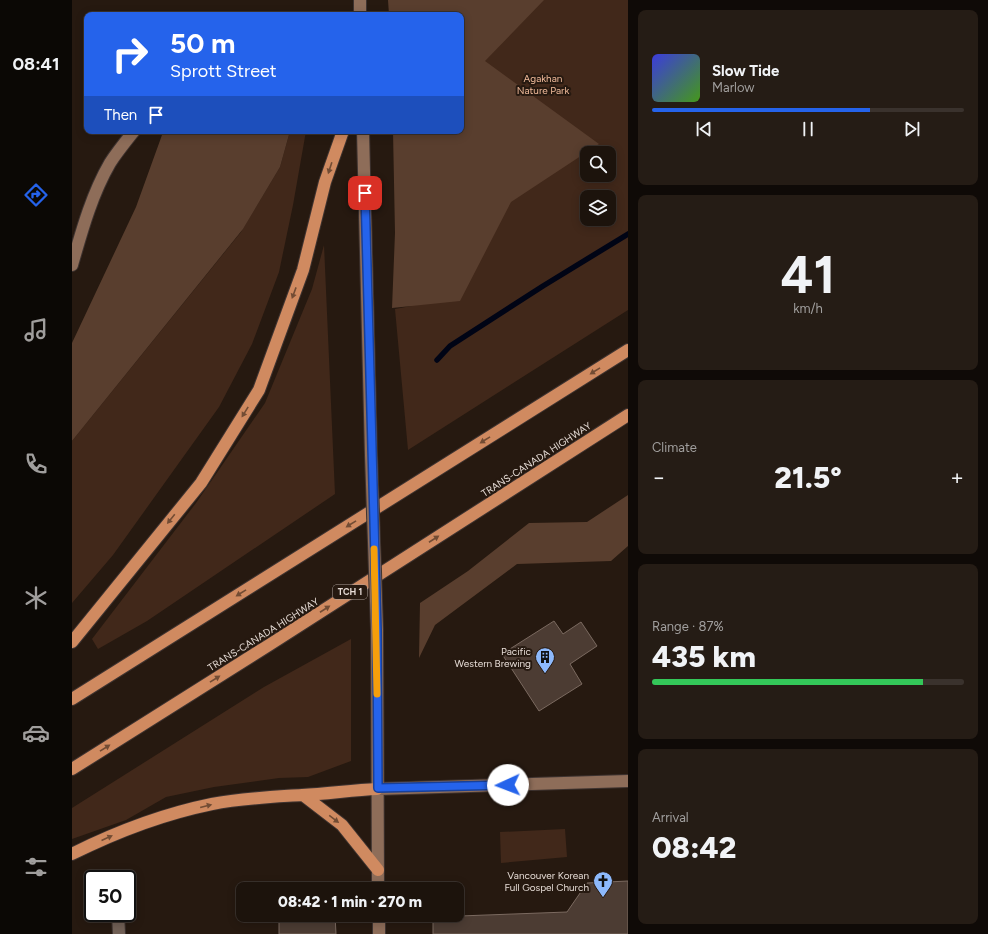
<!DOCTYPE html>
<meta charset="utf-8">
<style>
:root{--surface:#1c130c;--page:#251c15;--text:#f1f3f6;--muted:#a09e9d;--line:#3a322d;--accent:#2563eb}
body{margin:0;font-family:Figtree,sans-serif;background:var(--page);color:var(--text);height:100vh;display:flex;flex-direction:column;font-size:15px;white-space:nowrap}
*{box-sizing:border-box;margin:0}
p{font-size:13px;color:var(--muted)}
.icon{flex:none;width:22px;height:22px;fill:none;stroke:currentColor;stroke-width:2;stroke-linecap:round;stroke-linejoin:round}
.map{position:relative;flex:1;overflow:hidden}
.sheet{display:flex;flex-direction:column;gap:10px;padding:10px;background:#0f0a07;width:360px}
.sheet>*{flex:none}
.hud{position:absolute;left:12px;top:12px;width:380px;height:122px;border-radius:8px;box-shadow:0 2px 10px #0003,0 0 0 1px var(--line);background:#2563eb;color:#fff;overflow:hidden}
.tools{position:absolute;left:508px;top:146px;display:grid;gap:8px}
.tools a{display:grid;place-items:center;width:36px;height:36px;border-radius:8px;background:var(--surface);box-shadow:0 2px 10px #0003,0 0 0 1px var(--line);font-size:20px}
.speed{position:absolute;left:12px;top:870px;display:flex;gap:8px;font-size:20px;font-weight:700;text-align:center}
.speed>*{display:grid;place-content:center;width:52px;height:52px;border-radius:50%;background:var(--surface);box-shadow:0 2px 10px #0003,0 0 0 1px var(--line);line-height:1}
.speed .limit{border:2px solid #111;border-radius:6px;background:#fff;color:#111}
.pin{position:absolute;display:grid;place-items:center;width:34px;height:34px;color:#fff;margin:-17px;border-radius:8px;box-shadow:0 2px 6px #0006}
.me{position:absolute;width:44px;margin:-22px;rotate:268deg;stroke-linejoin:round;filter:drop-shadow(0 0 3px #0008)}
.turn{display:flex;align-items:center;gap:14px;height:84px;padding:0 20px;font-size:18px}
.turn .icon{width:52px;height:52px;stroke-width:2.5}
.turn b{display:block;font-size:28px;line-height:34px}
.then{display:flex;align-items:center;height:38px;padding:0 20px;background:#0003;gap:8px;font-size:15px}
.big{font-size:30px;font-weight:800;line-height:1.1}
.sheet .card{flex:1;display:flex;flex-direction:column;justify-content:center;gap:6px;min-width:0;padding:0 14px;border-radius:8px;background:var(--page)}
.sheet .dial{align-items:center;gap:0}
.dial b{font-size:52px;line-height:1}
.song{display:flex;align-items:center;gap:12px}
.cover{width:48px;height:48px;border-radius:6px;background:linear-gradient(135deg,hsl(240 70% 55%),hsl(100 70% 35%))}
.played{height:4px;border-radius:2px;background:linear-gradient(90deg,var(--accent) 70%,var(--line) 70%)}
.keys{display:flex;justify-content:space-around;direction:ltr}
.heat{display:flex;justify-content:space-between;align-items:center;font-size:22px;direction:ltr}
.charge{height:6px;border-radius:3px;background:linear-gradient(90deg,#34c759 87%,var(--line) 0)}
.trip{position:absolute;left:164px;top:882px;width:228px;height:40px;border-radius:8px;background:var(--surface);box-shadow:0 2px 10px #0003,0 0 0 1px var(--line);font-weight:800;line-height:40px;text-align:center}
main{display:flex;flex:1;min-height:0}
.menu{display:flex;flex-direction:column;width:72px;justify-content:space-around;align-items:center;background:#0b0805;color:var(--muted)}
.menu .icon{width:28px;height:28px}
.menu .selected{color:var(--accent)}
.menu b{font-size:18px;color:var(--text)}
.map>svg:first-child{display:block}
.green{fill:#41281a;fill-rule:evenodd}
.forest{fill:#593e2e}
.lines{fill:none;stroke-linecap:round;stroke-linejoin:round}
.stream{stroke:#000415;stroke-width:5.5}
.building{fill:#4c3c33;stroke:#7b6a60}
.street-casing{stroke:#3e3330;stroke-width:14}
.secondary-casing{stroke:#3e3330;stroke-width:14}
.highway-casing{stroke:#3e3330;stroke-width:14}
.street{stroke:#716056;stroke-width:12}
.secondary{stroke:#8e6d59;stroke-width:12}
.highway{stroke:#d08a60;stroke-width:12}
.secondary-bridge-casing{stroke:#3e3330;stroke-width:14;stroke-linecap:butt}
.secondary-bridge{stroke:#8e6d59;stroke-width:12}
.oneway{fill:#724c34}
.route-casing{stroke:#184099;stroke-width:10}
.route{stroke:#2563eb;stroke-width:7}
.slow{stroke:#f59e0b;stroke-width:7}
.labels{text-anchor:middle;stroke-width:4;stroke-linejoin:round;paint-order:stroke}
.shield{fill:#261910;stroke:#aca19a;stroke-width:1}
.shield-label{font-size:9px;font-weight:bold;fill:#e5dbd5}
.park-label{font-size:10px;fill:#f1bb9b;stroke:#261910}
.street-label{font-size:10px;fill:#e5dbd5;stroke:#261910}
.poi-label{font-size:10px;fill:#e5dbd5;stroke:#261910;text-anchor:end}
</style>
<main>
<nav class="menu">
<b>08:41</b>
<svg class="icon selected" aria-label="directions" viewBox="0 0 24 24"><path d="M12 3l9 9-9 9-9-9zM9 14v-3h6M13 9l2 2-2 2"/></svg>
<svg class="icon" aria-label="music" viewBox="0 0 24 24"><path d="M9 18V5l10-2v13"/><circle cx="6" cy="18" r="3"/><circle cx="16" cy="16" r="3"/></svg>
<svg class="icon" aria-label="phone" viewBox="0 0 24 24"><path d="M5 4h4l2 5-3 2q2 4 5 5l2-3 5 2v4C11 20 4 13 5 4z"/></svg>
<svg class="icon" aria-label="climate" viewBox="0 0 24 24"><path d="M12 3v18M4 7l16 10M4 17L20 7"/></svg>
<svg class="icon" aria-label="car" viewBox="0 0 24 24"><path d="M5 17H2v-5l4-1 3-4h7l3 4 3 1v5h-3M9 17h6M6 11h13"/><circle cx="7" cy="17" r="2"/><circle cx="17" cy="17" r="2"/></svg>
<svg class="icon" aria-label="filters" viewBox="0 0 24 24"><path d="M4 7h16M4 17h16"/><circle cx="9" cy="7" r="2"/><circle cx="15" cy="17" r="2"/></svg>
</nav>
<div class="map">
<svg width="556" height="934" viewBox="0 0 556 934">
<rect width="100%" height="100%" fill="#261910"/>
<path class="green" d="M328,0h228v310l-220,140 -13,-141 16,-3 -6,-175h56v-116zM515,153h22v22h-22zM515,197h22v22h-22z
M218,131h16l-13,74 -14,67 -27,72 -33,63 -106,148 -41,48v-162l169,-209 39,-65z
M252,245l11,249 -188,127 -49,28 -6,-10 104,-136 69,-100 47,-114z
M279,639v122l-43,16 -29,1 -65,9 -48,10 -40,23 -54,19v-31l192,-121z
M493,829l2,28 -66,6 -1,-31z"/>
<path class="forest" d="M316,0h156l-59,61 114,83 -88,58 -51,99 -68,7 3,-75 -2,-102h68v-116h-72z
M95,131h123l-10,36 -37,62 -171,212v-98l64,-136 26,-72z
M556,495v51l-17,15 -94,3 -82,61 -16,33 1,-55 48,-32 61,-48 58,-1z"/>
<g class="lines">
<path class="stream" d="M365,360l13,-14 93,-60 85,-52"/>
</g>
<path class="building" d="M482,621l9,13 18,-12 16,24 -27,18 12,20 -43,27 -37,-57z
M556,881v53h-195v-17l134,-5 20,-29z
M207,915h14v2l42,-2 1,19h-57z"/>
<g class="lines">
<defs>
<path id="street" d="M46,913l1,21"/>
<path id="secondary" d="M288,0v15
M291,131l8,324
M0,265c10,-35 20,-71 38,-102 7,-11 16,-22 24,-32
M305,630l1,259
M305,789l251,-8
M307,915v19"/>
<path id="highway" d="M0,642l129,-159 58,-93 44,-120 22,-88 18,-51
M0,699l556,-349
M0,769l197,-124 359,-230
M231,795l39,30 36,45
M0,854c44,-22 91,-40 140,-50 30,-6 59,-7 90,-9 25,-1 50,-5 75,-6"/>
</defs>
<use href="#street" class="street-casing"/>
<use href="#secondary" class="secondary-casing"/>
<use href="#highway" class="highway-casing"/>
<use href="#street" class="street"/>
<use href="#secondary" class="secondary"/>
<use href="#highway" class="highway"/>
<defs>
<path id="secondary-bridge" d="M299,455l6,175"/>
</defs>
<use href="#secondary-bridge" class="secondary-bridge-casing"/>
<use href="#secondary-bridge" class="secondary-bridge"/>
</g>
<defs><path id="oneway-solid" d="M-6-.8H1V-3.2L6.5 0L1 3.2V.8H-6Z"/></defs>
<g class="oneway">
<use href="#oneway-solid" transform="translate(258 168) rotate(108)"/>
<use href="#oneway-solid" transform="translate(222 293) rotate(110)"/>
<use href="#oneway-solid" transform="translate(523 371) rotate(148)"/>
<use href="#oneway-solid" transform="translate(173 412) rotate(122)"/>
<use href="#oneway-solid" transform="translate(413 440) rotate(148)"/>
<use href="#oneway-solid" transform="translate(99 519) rotate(129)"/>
<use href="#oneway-solid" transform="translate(279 524) rotate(148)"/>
<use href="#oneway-solid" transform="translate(362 539) rotate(-33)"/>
<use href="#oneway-solid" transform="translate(169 593) rotate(148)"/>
<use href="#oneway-solid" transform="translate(253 609) rotate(-33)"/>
<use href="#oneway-solid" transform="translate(143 679) rotate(-32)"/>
<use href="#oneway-solid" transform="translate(33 748) rotate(-32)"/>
<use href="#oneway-solid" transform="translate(134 806) rotate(-14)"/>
<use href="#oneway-solid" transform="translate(262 819) rotate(37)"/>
<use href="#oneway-solid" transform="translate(35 838) rotate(-24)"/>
</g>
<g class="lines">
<defs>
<path id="route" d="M293,193l12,437 1,158 130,-3"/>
</defs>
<use href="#route" class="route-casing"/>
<use href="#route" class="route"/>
<path class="slow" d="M302,549l3,145"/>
</g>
<defs>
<symbol id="building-pin" viewBox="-11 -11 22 30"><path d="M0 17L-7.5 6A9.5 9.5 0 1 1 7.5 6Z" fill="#8db9fc" stroke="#261910"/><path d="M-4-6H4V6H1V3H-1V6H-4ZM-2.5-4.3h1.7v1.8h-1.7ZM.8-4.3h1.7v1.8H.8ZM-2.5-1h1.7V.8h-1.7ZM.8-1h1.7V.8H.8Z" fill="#111"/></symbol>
<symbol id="church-pin" viewBox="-11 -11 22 30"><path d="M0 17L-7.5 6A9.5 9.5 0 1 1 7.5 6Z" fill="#8db9fc" stroke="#261910"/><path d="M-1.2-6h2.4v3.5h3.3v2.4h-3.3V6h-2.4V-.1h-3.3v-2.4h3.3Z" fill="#111"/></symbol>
</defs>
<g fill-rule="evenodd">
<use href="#building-pin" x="462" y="646" width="22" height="30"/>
<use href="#church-pin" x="520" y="870" width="22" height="30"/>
</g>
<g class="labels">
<rect class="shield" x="261" y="585" width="34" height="14" rx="3"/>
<g class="shield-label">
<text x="278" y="595">TCH 1</text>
</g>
<g class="park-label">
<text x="471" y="82">Agakhan<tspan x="471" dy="12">Nature Park</tspan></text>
</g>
<g class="street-label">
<text transform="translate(464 459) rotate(-33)" y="4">TRANS-CANADA HIGHWAY</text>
<text transform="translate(191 634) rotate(-32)" y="4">TRANS-CANADA HIGHWAY</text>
</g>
<g class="poi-label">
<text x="459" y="655">Pacific<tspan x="459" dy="12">Western Brewing</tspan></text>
<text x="517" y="879">Vancouver Korean<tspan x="517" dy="12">Full Gospel Church</tspan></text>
</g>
</g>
</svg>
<div class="tools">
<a><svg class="icon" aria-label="search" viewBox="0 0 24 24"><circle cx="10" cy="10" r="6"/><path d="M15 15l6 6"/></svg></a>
<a><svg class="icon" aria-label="layers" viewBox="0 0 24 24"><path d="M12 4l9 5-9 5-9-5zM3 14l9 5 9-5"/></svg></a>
</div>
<div class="speed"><div class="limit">50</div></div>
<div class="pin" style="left:293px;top:193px;background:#d93025"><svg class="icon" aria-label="arrive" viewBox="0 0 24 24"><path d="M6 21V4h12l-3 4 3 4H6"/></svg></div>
<svg class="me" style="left:436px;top:785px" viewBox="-20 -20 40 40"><circle r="19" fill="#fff"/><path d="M0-13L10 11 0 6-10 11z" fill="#2563eb"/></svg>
<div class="trip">08:42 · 1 min · 270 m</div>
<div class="hud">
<div class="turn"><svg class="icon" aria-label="right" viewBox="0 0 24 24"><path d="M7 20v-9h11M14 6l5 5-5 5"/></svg><div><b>50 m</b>Sprott Street</div></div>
<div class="then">Then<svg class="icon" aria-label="arrive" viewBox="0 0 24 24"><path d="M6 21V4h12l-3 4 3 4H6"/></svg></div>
</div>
</div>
<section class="sheet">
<div class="card">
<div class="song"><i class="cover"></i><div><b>Slow Tide</b><p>Marlow</p></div></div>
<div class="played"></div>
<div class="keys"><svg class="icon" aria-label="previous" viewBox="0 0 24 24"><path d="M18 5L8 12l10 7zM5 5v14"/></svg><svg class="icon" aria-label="pause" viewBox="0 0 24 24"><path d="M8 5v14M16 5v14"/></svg><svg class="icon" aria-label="next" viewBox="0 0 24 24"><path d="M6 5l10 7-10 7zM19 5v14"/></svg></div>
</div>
<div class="card dial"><b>41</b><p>km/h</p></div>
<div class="card"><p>Climate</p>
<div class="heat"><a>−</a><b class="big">21.5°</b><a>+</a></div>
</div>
<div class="card"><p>Range · 87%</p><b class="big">435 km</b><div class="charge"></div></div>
<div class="card"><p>Arrival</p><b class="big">08:42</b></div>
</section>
</main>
